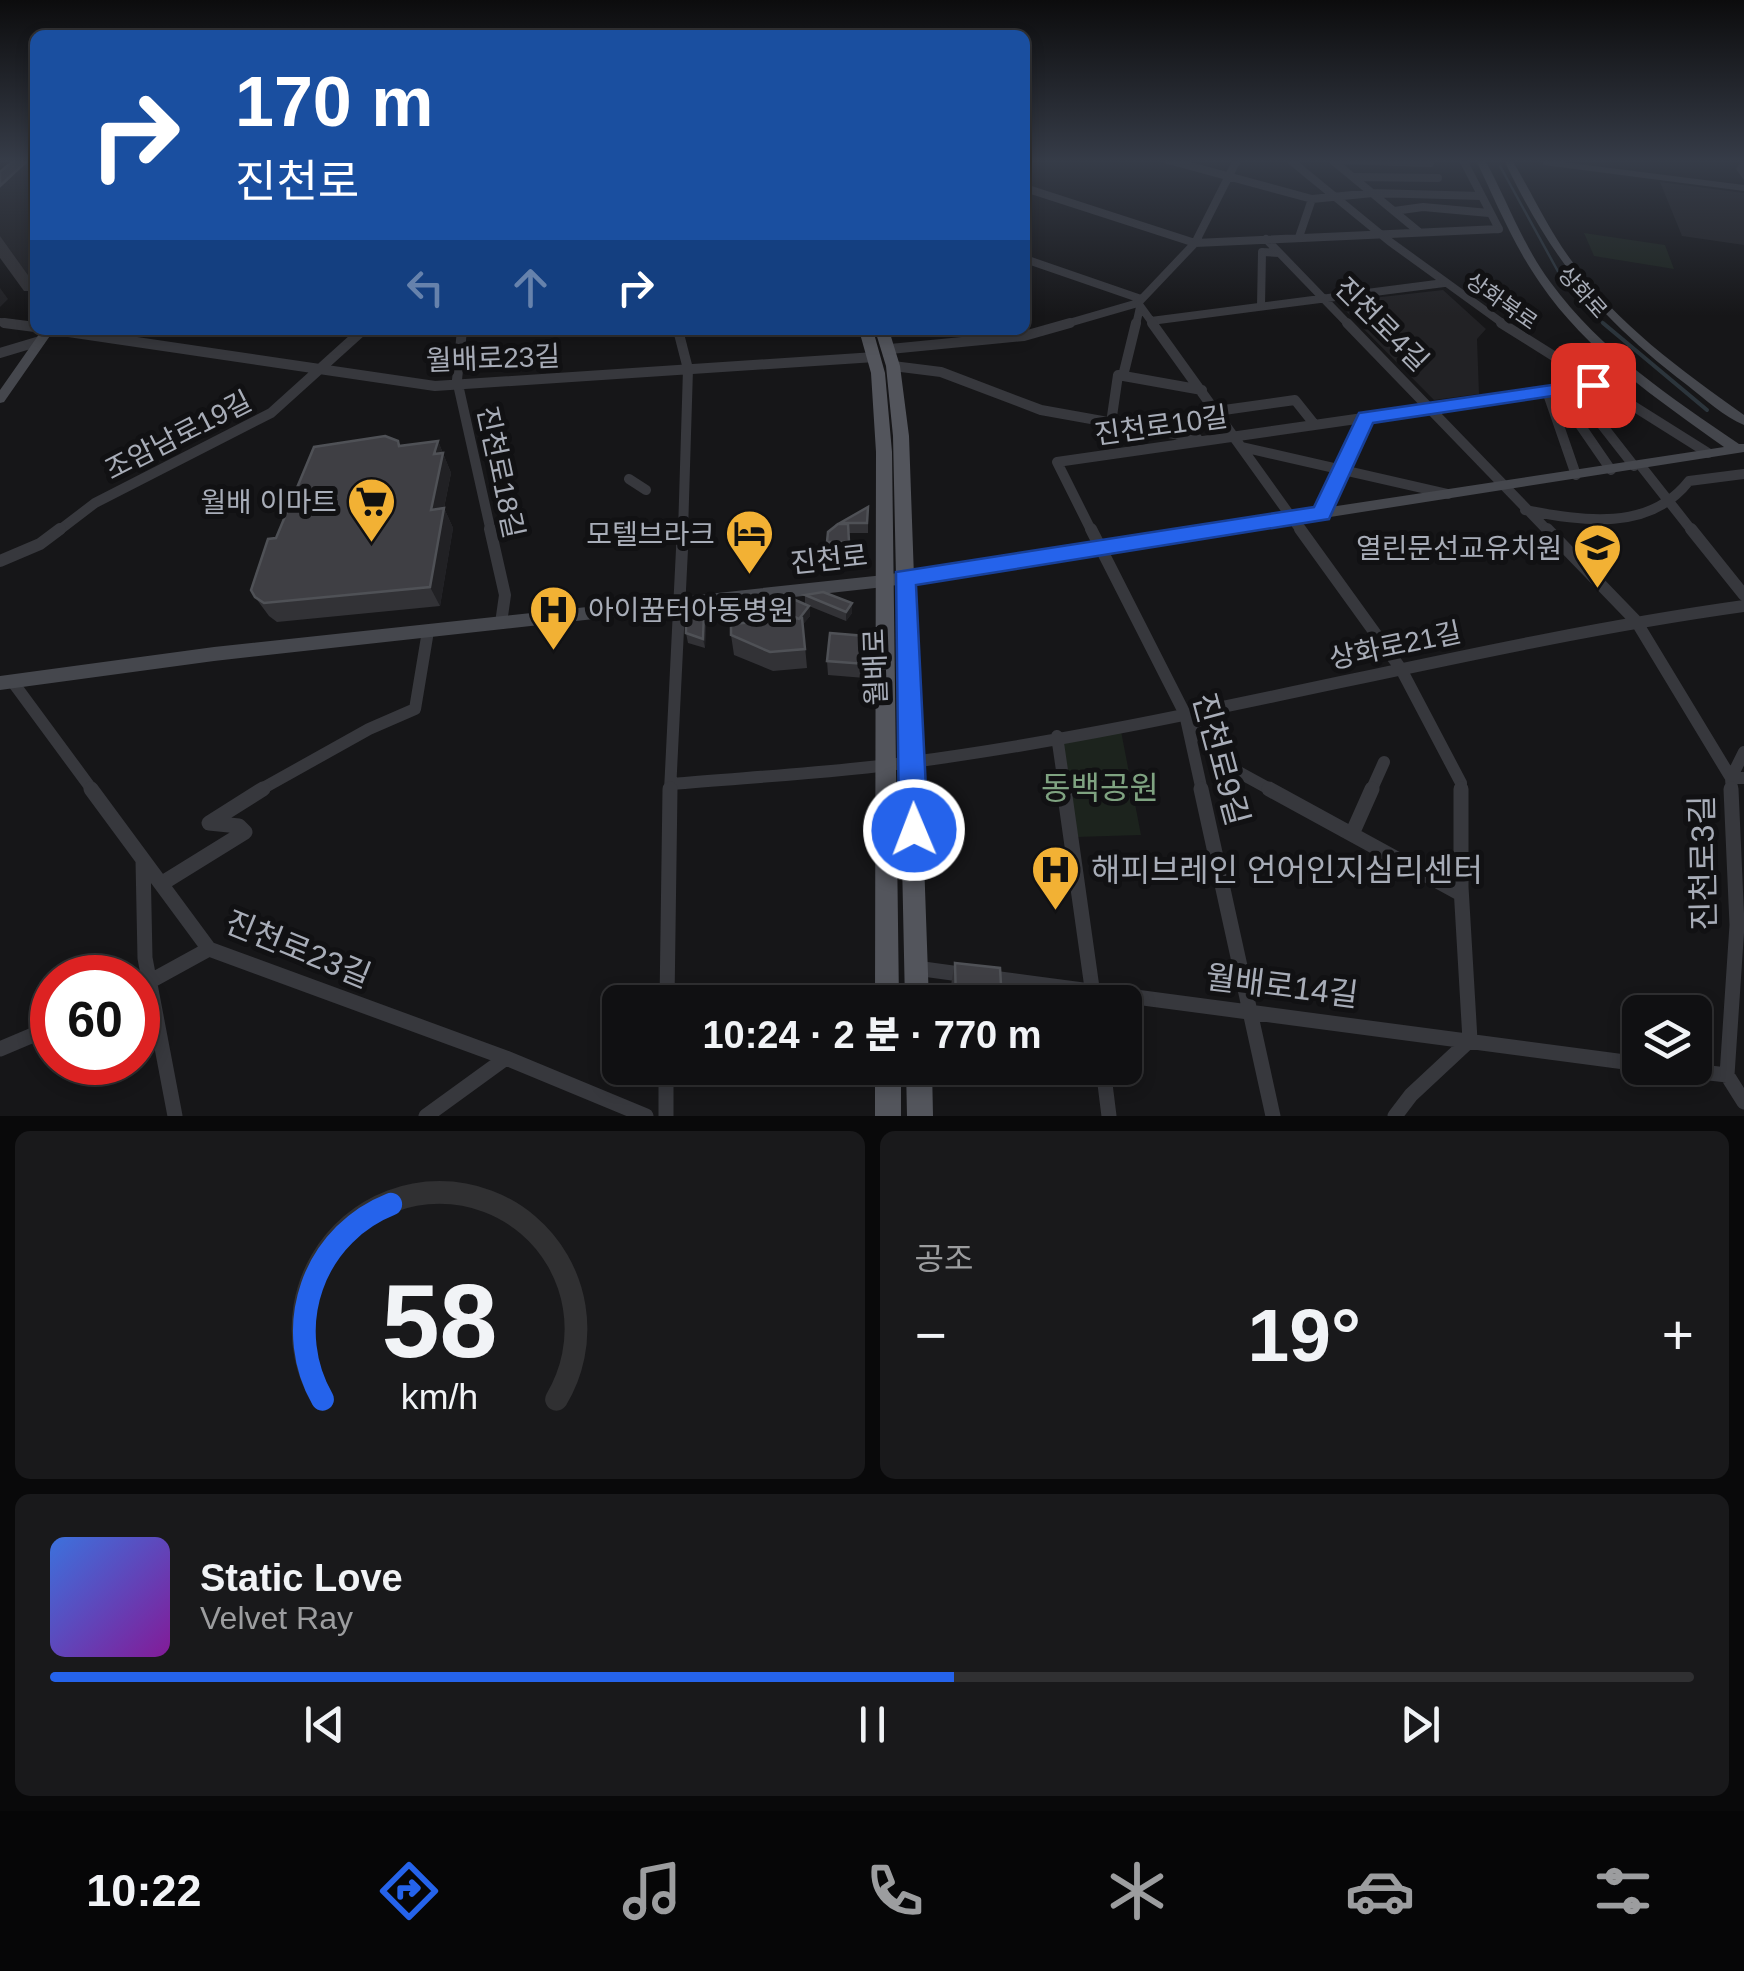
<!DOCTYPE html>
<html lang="ko">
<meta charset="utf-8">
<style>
:root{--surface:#101012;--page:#19191b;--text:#f1f3f6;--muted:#9c9d9f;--line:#303032;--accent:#2563eb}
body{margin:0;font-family:Arial,"Noto Sans KR",sans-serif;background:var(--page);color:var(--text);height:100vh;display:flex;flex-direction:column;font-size:38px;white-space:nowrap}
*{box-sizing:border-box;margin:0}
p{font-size:32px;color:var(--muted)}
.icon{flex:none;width:55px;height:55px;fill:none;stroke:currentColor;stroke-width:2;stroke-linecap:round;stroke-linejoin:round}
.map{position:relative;height:1116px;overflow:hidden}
.sheet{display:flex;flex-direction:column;gap:15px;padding:15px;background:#09090a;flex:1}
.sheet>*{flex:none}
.top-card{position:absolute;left:30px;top:30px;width:1000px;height:305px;border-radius:15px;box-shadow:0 5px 15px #0003,0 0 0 2px var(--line);background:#1a4fa0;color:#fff;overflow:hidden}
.tools{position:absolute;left:1622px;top:995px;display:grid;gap:20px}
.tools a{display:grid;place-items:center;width:90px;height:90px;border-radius:15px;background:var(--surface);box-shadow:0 5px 15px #0003,0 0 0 2px var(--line);font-size:50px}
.speed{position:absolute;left:30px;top:955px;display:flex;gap:20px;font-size:50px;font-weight:700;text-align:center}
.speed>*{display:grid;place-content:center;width:130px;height:130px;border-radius:50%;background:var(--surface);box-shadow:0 5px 15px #0003,0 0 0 2px var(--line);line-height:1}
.speed .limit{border:15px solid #d22;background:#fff;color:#111}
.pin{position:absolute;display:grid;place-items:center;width:85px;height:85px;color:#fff;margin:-42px;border-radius:20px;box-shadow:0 5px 15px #0006}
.me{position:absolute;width:110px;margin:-55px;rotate:359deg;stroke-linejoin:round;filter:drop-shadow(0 0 8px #0008)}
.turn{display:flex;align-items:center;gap:35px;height:210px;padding:0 40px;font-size:45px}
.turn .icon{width:130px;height:130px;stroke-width:2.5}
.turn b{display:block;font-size:70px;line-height:85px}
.lanes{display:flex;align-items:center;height:95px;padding:0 40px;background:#0003;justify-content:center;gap:50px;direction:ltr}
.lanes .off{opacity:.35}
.big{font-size:75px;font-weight:800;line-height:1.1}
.sheet .card{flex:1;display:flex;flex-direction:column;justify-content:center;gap:15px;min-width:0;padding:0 35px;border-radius:15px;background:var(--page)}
.sheet .dial{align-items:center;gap:0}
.dial svg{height:260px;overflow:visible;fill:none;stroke:var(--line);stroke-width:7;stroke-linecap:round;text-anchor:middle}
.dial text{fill:var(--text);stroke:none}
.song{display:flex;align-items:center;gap:30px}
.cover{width:120px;height:120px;border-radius:15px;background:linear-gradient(135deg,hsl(220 70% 55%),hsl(290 70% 35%))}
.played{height:10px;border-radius:5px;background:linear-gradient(90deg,var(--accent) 55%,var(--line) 55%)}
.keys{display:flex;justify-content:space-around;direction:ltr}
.heat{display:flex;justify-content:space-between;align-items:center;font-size:55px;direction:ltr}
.sheet .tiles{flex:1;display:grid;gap:15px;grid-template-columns:1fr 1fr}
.card:last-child{grid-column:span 2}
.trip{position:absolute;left:602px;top:985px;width:540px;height:100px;border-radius:15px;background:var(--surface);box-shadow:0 5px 15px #0003,0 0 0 2px var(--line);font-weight:800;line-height:100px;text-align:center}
.tabs{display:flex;height:160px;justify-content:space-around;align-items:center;background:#060607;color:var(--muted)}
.tabs .icon{width:70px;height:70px}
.tabs .current{color:var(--accent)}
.tabs b{font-size:45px;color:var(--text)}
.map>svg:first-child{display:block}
.built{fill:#222225}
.green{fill:#1c231d}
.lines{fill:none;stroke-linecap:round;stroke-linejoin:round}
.stream-far1{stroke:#2c353c;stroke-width:2.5}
.stream{stroke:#2c353c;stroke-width:4}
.minor-far3{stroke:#37383d;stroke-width:8}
.minor-far2{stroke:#37383d;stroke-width:10}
.minor-far1{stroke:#37383d;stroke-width:12}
.minor{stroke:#37383d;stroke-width:15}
.tertiary{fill:#37383d;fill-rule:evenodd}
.secondary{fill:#45474d;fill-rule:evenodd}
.primary{fill:#53555c;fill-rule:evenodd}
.wall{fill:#323236}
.shaded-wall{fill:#212124}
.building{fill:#3f3f44;stroke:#4f5156;stroke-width:2.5}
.route{fill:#2563eb;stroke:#184099;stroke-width:2.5}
.labels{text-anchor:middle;stroke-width:10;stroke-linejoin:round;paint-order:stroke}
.far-street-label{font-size:22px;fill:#a8adb8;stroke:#111113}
.street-label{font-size:28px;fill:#a8adb8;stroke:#111113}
.poi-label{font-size:28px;fill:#a8adb8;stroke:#111113;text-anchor:end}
.near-street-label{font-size:32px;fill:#a8adb8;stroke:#111113}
.near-park-label{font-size:32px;fill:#7fa381;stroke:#111113}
.near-poi-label{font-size:32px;fill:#a8adb8;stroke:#111113;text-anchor:start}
</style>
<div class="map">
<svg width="1744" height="1116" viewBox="0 0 1744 1116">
<rect width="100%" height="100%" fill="#161618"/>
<path class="built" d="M1660,182l84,11v52l-62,-9z
M1443,290l43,39 -9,10 2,55 -45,6 -97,-98z"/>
<path class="green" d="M1584,233l81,12 9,24 -80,-13z
M1121,731l20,104 -65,2 -14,-96z"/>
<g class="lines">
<path class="stream-far1" d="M1500,166l66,120 39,39"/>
<path class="stream" d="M1603,323l104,87"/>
<path class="minor-far3" d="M1168,160l144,39 61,-6 108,3
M1290,160l99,81 116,84
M1332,160l86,71
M1335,160l95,3
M1463,160l36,69
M1354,177l84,1
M1025,188l170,55 304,-14
M1394,211l29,-4 66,6
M1299,237l13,-38
M1266,239l83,86
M1025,259l116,40
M1138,303l16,22
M1261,306l1,-54 17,1
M1151,321l293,-38
M0,322l22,3
M1062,325l76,-22 57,-60 42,-83
M1136,325l4,-18"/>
<path class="minor-far2" d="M4,323l31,4
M1152,323l150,209
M1347,323l202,209
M1501,323l207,130
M55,330l380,56 440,-29
M462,330l-5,50 34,152
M678,330l10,39 -5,163
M890,349l134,-13 46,-13
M0,353l40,-12
M893,366l48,6 100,38 156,28
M1123,376l13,-53
M1573,388l61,78
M1556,390l55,80
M1547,391l29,84
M1217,411l78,-11 20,25
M1111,423l7,-48 84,15
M1242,447l206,47
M1641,466l52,66
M629,479l17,11
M1525,510c58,11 124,22 164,-29l55,-7
M1322,513l44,-95
M57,532l38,-29 176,-90 92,-83
M1092,532l-35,-70 536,-77"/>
<path class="minor-far1" d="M490,529l15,66 -4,28
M1091,529l94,185 17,77
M1300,529l101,140 60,114v8
M1547,529l89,92 95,157 1,13
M1691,529l53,66
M0,561l40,-17 20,-15
M12,681l81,110
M1187,718l35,45 51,28
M1057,736l8,55
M1744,752l-13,26h13
M671,784c80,-7 161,-11 241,-22 280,-37 553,-117 832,-156
M258,791l111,-62 46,-20 13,-78
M670,791l13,-262
M1371,791l13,-29"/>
<path class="minor" d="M91,789l118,160 297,109
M1064,789l30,213
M1201,789l72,327
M1269,789l192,105
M1731,789l6,136 -10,150 17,27
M1352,834l20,-45
M143,860l2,98 30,158
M161,884l84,-52 -6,-6 -30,-3 54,-34
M916,968l51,7
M985,977l655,87
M138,988l71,-39
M667,1002l3,-213
M0,1049l52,-22
M666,1068v48
M1103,1068l6,48
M1666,1068l61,7
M426,1116l80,-58 140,58
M1395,1116l16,-21 59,-55 -9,-153v-98"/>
<path class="tertiary" d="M1547,160l197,25v6l-200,-26 -1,-2z"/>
<path class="secondary" d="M1476,160h9c22,40 38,86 66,123 49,67 120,115 188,161h5v8l-860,135 -670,74 -214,29v-14l214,-29 670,-72 840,-128c-66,-47 -138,-96 -184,-164 -26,-37 -45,-83 -64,-123z
M1504,160h8c20,33 36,69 59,100 46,64 110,110 173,155v10c-20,-8 -39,-26 -57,-40 -88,-67 -136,-126 -183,-225z
M42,330h12l-50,72 -4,1v-13z"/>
<path class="primary" d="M859,330h14l12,43 7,79 7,550h-24l1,-550 -5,-79z
M875,330h14l11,36 9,70 20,566h-24l-12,-566 -7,-70z
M875,1068h26v48h-26z
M906,1068h26l1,48h-26z"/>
</g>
<path class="wall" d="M35,160v131h-11l-24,-33v-86z
M1742,160h2v20l-8,-11z
M398,441l3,5 37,-5 13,32 -7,35 9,20 -13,78 -163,16 -8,-6 -14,-19 21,-59z
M868,507v26h-20l1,18 -21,1 -1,-10 13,-19z
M805,595l47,18 -6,8 -37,-15 1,10 -7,8 4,44 -34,3 -39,-16 -3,-20 54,-16 -1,-8 21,-7z
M706,621l-1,27 -17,-5 -2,-10z
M865,636v42l-37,-3 -1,-14z
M955,963l47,39h-50l-1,-17z
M954,1068h47l-2,6 -45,-1z"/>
<path class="shaded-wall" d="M28,160h7v125l-35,-49v-50z
M0,288l8,11 -8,8z
M438,441l13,32 -7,35 9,20 -13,78 -10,-19 1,-77 3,-56z
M852,603v10l-6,8v-9z
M809,606l1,10 -10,12 -1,-9z
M704,611l2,10 -1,27 -2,-9z"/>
<path class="building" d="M14,160h14l-28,26v-14z
M385,436l13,5 1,5 39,-5 -4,13 9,-1 -12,57 13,-2 -14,79 -166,16 -9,-6 -4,-7 17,-51 8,-1 38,-91z
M868,507l-1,16h-27z
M838,524h10l1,18h-22l1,-10z
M823,592l29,11 -6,9 -41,-17z
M793,599l16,7 -10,13 -15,-8z
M704,611l-1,28 -17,-6v-9l10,-12z
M802,618l3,31 -35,3 -39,-17v-11z
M830,633l35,3v28l-38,-3z
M955,963l45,5 2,34h-46z"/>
<linearGradient id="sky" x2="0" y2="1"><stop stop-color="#0c0c0d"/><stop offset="0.51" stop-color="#363c48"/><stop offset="1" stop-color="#363c48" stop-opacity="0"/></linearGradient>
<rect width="1744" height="316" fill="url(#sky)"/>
<path class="route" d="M1593,379l6,2v8l-226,34 -44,96 -413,66 12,245 -4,10 -10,4 -11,-4 -4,-10 -3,-258 418,-65 45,-94z"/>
<defs>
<symbol id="supermarket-pin" viewBox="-11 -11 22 30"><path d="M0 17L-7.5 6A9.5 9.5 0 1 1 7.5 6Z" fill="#f2b134" stroke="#111113"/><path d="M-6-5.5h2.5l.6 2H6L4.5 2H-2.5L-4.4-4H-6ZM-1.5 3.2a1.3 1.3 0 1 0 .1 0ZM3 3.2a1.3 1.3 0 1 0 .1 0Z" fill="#111"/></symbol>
<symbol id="hotel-pin" viewBox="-11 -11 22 30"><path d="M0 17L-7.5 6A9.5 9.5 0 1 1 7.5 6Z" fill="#f2b134" stroke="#111113"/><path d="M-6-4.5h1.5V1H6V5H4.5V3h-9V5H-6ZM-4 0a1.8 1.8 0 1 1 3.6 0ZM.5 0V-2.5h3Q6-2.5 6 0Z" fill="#111"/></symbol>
<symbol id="school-pin" viewBox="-11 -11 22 30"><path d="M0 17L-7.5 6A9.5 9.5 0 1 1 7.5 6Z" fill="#f2b134" stroke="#111113"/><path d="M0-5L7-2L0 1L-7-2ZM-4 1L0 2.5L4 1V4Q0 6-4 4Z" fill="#111"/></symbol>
<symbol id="hospital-pin" viewBox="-11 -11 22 30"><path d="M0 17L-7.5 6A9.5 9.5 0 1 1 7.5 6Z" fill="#f2b134" stroke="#111113"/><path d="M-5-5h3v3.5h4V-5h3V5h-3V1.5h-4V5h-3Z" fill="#111"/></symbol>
</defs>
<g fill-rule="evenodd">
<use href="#supermarket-pin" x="344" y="474" width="55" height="75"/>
<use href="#hotel-pin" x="722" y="506" width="55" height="75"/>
<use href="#school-pin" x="1570" y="520" width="55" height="75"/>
<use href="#hospital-pin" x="526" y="582" width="55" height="75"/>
<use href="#hospital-pin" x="1028" y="842" width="55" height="75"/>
</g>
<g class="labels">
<g class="far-street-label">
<text transform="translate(1583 292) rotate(48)" y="8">상화로</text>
<text transform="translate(1502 301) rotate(35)" y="8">상화북로</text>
</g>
<g class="street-label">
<text transform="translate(1382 324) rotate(45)" y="10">진천로4길</text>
<text transform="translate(493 358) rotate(-2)" y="10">월배로23길</text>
<text transform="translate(1161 425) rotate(-8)" y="10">진천로10길</text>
<text transform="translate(178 435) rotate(-27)" y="10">조암남로19길</text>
<text transform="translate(501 472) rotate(78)" y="10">진천로18길</text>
<text transform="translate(829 559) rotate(-6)" y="10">진천로</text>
<text transform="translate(1395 645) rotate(-12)" y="10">상화로21길</text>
<text transform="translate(875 667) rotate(-92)" y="10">월배로</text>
</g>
<g class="poi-label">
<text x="337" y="512">월배 이마트</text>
<text x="715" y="544">모텔브라크</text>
<text x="1562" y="558">열린문선교유치원</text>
<text x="588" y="620" text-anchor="start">아이꿈터아동병원</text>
</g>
<g class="near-street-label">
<text transform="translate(1221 759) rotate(75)" y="11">진천로9길</text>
<text transform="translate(1703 863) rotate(-91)" y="11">진천로3길</text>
<text transform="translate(298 949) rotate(22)" y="11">진천로23길</text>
<text transform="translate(1282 986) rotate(7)" y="11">월배로14길</text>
</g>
<g class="near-park-label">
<text x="1100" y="799">동백공원</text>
</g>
<g class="near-poi-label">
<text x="1091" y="881">해피브레인 언어인지심리센터</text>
</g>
</g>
</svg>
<div class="tools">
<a><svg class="icon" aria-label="layers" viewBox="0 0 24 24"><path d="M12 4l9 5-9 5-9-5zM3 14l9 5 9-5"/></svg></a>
</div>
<div class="speed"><div class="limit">60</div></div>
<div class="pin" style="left:1593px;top:385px;background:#d93025"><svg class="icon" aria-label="arrive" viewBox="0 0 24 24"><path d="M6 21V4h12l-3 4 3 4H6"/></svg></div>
<svg class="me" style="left:914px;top:830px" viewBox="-20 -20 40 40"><circle r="17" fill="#2563eb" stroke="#fff" stroke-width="3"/><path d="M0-11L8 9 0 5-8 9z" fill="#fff"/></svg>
<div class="trip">10:24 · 2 분 · 770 m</div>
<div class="top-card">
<div class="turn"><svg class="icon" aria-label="right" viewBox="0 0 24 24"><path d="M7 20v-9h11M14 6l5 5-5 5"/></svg><div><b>170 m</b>진천로</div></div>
<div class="lanes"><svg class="icon off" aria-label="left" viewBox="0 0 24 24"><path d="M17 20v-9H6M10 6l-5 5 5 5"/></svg><svg class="icon off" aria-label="ahead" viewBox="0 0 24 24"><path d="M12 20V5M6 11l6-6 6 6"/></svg><svg class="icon" aria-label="right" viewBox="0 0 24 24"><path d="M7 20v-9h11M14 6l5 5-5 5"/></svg></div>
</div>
</div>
<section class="sheet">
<div class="tiles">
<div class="card dial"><svg viewBox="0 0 100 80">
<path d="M14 69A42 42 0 1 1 86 69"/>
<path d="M14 69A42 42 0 0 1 35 9" stroke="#2563eb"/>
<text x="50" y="56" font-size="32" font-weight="700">58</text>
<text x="50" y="72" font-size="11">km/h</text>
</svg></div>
<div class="card"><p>공조</p>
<div class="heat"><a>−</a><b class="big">19°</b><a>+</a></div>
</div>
<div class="card">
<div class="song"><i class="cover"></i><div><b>Static Love</b><p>Velvet Ray</p></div></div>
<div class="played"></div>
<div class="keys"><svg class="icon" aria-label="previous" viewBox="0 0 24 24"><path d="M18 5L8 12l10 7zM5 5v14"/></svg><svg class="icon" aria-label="pause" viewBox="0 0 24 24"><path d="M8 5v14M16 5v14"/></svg><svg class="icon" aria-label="next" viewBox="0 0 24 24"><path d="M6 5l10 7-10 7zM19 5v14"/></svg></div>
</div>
</div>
</section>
<nav class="tabs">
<b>10:22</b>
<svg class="icon current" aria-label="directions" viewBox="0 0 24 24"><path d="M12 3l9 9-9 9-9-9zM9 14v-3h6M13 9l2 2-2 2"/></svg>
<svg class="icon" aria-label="music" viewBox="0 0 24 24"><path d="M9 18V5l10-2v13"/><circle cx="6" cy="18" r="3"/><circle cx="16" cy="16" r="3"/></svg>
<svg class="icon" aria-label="phone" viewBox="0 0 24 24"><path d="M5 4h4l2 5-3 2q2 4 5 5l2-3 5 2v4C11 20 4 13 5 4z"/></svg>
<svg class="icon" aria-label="climate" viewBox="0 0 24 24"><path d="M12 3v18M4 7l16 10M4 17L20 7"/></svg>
<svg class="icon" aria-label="car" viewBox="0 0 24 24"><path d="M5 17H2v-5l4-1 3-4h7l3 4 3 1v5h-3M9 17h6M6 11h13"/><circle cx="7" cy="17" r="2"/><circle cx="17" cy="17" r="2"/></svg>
<svg class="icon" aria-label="filters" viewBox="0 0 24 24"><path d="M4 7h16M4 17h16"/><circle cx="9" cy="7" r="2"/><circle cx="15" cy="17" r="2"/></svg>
</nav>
